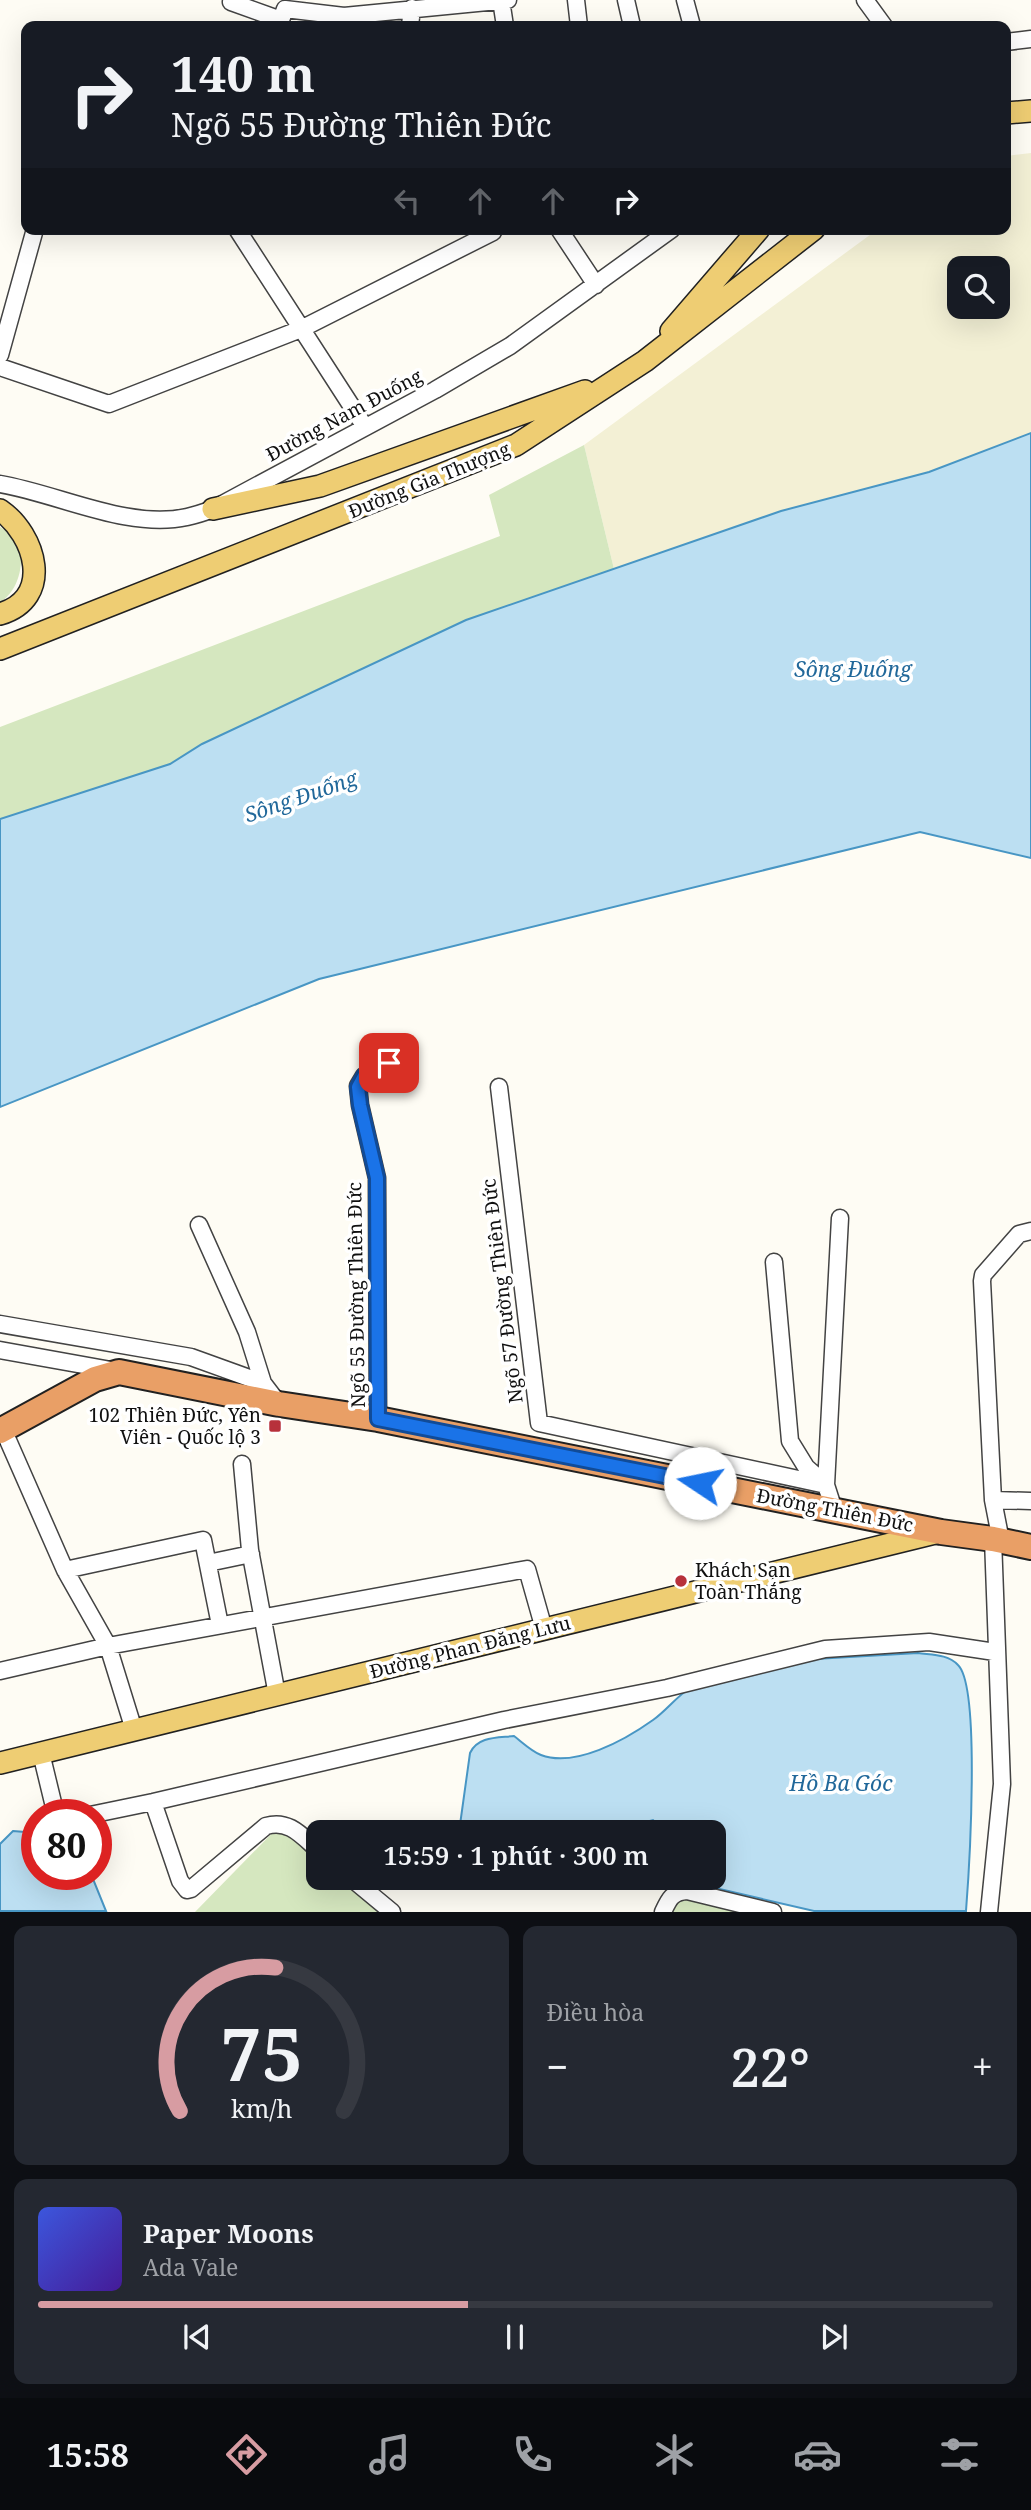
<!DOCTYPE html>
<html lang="vi">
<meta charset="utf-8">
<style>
:root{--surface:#171b24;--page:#242831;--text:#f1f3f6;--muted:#9ea1a6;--line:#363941;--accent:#d79ca2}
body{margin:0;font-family:"Noto Serif",serif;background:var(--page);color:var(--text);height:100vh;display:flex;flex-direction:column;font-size:26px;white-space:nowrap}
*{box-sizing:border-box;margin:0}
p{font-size:23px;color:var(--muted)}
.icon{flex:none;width:38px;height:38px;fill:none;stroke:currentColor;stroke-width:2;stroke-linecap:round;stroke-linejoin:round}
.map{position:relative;height:1912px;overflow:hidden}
.drawer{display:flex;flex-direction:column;gap:14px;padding:14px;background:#0d0f14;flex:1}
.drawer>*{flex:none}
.top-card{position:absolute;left:21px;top:21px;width:990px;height:214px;border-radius:14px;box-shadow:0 7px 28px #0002;background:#171b24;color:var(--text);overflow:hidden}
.buttons{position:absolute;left:947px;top:256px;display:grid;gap:14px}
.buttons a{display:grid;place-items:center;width:63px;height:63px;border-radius:14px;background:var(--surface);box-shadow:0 7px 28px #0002;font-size:35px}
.speed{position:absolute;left:21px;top:1799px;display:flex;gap:14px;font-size:35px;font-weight:700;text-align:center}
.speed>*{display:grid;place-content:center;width:91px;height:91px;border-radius:50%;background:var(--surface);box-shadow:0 7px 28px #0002;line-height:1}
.speed .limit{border:10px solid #d22;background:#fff;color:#111}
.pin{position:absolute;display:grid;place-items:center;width:60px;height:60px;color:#fff;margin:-30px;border-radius:14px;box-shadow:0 4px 10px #0006}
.me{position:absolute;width:77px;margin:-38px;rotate:281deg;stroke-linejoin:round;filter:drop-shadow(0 0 5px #0008)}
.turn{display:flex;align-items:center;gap:24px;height:147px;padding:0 35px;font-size:32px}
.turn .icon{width:91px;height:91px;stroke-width:2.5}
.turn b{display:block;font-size:49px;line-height:60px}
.lanes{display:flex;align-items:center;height:66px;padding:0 35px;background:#0003;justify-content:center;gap:35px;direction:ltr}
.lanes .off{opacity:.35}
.big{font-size:52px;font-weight:600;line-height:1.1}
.drawer .widget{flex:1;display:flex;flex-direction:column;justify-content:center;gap:10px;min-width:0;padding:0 24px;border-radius:14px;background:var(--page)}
.drawer .dial{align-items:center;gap:0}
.dial svg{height:182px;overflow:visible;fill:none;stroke:var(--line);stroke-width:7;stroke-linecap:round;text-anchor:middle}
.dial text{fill:var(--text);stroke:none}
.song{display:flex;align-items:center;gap:21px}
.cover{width:84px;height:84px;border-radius:10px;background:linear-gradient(135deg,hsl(230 70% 55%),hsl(260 70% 35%))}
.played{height:7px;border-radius:4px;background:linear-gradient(90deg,var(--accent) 45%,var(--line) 45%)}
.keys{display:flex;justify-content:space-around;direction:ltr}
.heat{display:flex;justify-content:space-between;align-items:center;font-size:38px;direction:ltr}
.drawer .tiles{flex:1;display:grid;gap:14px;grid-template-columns:1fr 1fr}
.widget:last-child{grid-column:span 2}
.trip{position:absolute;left:306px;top:1820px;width:420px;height:70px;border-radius:14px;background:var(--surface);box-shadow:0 7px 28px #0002;font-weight:600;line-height:70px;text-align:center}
.tabs{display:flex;height:112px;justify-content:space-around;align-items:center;background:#090b0e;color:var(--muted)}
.tabs .icon{width:49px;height:49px}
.tabs .selected{color:var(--accent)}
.tabs b{font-size:32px;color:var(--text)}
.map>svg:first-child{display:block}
.farmland{fill:#f3f0d5;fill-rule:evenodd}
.green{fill:#d5e7bf}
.water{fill:#bcdff2;stroke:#4896c4;stroke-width:2}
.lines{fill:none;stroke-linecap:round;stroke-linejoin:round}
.minor-casing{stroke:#434343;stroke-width:19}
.major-casing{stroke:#212121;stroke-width:24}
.highway-casing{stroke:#212121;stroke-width:28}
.minor{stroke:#fff;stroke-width:16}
.major{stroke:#eecd73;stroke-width:21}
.highway{stroke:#e99f66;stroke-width:24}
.route-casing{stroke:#114b97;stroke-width:18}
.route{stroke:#1a73e8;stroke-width:12}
.poi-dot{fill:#b7313b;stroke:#fff;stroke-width:2.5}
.labels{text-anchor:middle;stroke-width:7;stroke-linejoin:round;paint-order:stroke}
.street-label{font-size:19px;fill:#101010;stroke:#fff}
.poi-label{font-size:19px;fill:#101010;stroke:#fff;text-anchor:end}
.water-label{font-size:21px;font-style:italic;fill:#21689a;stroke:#fff}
</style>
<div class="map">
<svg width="1031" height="1912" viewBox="0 0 1031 1912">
<rect width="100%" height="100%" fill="#fefcf4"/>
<path class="farmland" d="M1031,153v280l-102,39 -148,39 -167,58 -30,-124 294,-216h128v-73zM959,268h39v38h-39z"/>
<path class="green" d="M584,445l30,124 -148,51 -264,124 -32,20 -170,55v-92l500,-191 -11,-41z
M0,527c7,4 17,13 19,20 6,18 -2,46 -19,55z
M282,1823l36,29v26h33l43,34h-199z
M675,1893l88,19h-98z"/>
<path class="water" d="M1031,433v425l-111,-26 -601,147 -319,128v-288l170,-55 32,-20 264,-124 315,-109 148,-39z
M918,1653c14,2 30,1 40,12 23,22 11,208 8,246h-152l-142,-33h42v-46h-56l-2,-9 -3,-3 -34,9 -76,-4 -12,7h-72l11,-79c8,-17 28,-15 44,-17 8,6 17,15 27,19 34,13 84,-15 112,-35 13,-9 23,-23 37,-32l125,-29z
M13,1831l12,1 12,16v26h54l15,37h-106v-67z"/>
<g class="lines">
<defs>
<path id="minor" d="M501,0l4,26
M576,0l3,26
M626,0l6,26
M685,0l7,26
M865,0l19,26
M231,2l50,18 4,-11 59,7 164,-16
M410,26l2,-18
M1006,42l25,-3
M237,229l128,198
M559,229l37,56
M0,355l35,-126
M0,367l109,37 192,-75 192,-97
M0,484c59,10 128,46 187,33 9,-2 18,-5 26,-8l222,-119 75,-44 162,-117
M499,1087l40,336 287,62 8,25
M199,1225l48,107 16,51
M774,1262l16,179 16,26 18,16
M0,1324l191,33 72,26 16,21
M0,1350l111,20
M378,1419l-1,-241 -17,-73 -2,-19 6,-10 25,-13
M3,1429l62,141 43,76 26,84
M242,1464l8,86 27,145
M826,1485l14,-267
M993,1500l38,1
M1001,1541l-8,-41 -11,-219 1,-6 36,-41 12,-3
M208,1563l43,-9
M65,1570l138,-30 17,85
M0,1671l108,-25 419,-77 17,60
M41,1753l15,62
M153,1802l27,79 7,9 4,-1 75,-63c23,-7 36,10 52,24
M90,1815l63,-13 351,-82 163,-32 158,-39 104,-7 66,10
M351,1878l41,34
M663,1912c6,-13 9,-20 24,-21l86,21
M989,1912l13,-128 -9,-245"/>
<path id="major" d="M1006,113l25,-2
M671,331l88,-102
M213,509l107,-23 265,-95
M0,510c36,25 54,88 0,104
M0,649l516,-204 129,-84 169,-132
M0,1763l939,-231"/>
<path id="highway" d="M0,1431l95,-52 24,-7 160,32 99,15 563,113 52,7 38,8"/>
</defs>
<use href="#minor" class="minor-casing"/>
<use href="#major" class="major-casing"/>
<use href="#highway" class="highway-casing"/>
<use href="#minor" class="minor"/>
<use href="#major" class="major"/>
<use href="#highway" class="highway"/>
</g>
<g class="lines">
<defs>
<path id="route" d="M389,1063l-25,13 -6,11 2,18 17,73 1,241 322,64"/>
</defs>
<use href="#route" class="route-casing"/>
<use href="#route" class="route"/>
</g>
<g class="poi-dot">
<rect x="268" y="1419" width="14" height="14" rx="3.5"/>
<circle cx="681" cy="1581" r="7"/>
</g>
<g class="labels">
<g class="street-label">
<text transform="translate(344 415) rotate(-28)" y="7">Đường Nam Đuống</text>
<text transform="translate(429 480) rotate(-22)" y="7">Đường Gia Thượng</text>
<text transform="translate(502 1291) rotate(-97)" y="7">Ngõ 57 Đường Thiên Đức</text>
<text transform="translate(356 1295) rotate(-91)" y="7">Ngõ 55 Đường Thiên Đức</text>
<text transform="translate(835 1510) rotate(11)" y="7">Đường Thiên Đức</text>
<text transform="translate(470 1647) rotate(-14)" y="7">Đường Phan Đăng Lưu</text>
</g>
<g class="poi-label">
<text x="261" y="1422">102 Thiên Đức, Yên<tspan x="261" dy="22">Viên - Quốc lộ 3</tspan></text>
<text x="695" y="1577" text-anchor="start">Khách Sạn<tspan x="695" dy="22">Toàn Thắng</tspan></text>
</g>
<g class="water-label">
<text x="853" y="677">Sông Đuống</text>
<text transform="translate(301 797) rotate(-19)" y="7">Sông Đuống</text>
<text x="841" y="1791">Hồ Ba Góc</text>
</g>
</g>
</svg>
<div class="buttons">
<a><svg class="icon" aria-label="search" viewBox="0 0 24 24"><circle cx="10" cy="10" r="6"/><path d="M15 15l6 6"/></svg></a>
</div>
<div class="speed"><div class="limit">80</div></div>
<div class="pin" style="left:389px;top:1063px;background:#d93025"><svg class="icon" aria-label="arrive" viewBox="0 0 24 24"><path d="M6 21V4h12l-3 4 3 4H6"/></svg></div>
<svg class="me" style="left:700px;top:1483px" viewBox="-20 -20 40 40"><circle r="19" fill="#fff"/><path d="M0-13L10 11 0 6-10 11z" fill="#1a73e8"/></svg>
<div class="trip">15:59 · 1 phút · 300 m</div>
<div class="top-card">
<div class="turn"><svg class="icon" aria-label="right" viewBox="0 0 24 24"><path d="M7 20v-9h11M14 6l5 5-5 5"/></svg><div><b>140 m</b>Ngõ 55 Đường Thiên Đức</div></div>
<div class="lanes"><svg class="icon off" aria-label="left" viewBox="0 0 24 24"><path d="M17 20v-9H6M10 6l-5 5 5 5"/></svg><svg class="icon off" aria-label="ahead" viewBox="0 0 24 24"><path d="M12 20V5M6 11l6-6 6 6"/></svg><svg class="icon off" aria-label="ahead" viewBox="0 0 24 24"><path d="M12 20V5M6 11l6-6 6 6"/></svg><svg class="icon" aria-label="right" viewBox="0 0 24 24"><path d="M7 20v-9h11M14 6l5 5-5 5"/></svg></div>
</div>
</div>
<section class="drawer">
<div class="tiles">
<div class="widget dial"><svg viewBox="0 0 100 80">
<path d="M14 69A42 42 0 1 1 86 69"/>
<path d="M14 69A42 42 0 0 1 56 6" stroke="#d79ca2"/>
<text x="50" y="56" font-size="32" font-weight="700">75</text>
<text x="50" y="72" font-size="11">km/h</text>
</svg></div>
<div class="widget"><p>Điều hòa</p>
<div class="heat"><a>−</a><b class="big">22°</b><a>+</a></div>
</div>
<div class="widget">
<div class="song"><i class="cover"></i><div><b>Paper Moons</b><p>Ada Vale</p></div></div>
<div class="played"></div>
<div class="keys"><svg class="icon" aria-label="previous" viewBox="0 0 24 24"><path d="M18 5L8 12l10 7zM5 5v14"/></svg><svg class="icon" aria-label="pause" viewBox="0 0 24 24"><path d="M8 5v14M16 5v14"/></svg><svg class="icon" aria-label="next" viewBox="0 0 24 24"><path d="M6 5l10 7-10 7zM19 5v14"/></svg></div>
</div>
</div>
</section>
<nav class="tabs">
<b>15:58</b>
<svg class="icon selected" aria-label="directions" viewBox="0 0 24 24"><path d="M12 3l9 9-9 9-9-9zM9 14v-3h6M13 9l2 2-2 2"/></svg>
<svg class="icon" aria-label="music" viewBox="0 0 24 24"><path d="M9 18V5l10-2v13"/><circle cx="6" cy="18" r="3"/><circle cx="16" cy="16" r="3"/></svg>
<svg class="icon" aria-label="phone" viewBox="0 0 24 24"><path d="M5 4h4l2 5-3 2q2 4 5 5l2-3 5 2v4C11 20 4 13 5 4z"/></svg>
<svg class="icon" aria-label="climate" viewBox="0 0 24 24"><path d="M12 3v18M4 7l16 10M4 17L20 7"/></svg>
<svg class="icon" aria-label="car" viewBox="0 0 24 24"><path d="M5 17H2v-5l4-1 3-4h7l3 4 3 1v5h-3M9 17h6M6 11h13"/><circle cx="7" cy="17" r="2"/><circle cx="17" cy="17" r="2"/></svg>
<svg class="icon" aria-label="filters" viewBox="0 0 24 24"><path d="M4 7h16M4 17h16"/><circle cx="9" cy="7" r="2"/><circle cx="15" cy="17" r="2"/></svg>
</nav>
